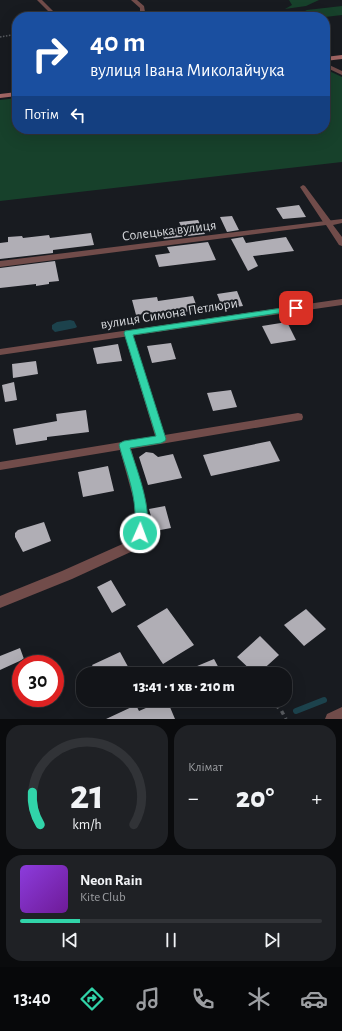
<!DOCTYPE html>
<html lang="uk">
<meta charset="utf-8">
<style>
:root{--surface:#121418;--page:#1f2125;--text:#f1f3f6;--muted:#9c9ea2;--line:#313337;--accent:#31d4a9}
body{margin:0;font-family:"Alegreya Sans",sans-serif;background:var(--page);color:var(--text);height:100vh;display:flex;flex-direction:column;font-size:15px;white-space:nowrap}
*{box-sizing:border-box;margin:0}
p{font-size:13px;color:var(--muted)}
.icon{flex:none;width:22px;height:22px;fill:none;stroke:currentColor;stroke-width:2;stroke-linecap:round;stroke-linejoin:round}
.map{position:relative;height:719px;overflow:hidden}
.sheet{display:flex;flex-direction:column;gap:6px;padding:6px;background:#0a0b0d;flex:1}
.sheet>*{flex:none}
.banner{position:absolute;left:12px;top:12px;width:318px;height:122px;border-radius:16px;box-shadow:0 4px 16px #0002,0 0 0 1px var(--line);background:#1a4fa0;color:#fff;overflow:hidden}
.speed{position:absolute;left:12px;top:655px;display:flex;gap:8px;font-size:20px;font-weight:700;text-align:center}
.speed>*{display:grid;place-content:center;width:52px;height:52px;border-radius:50%;background:var(--surface);box-shadow:0 4px 16px #0002,0 0 0 1px var(--line);line-height:1}
.speed .limit{border:6px solid #d22;background:#fff;color:#111}
.pin{position:absolute;display:grid;place-items:center;width:34px;height:34px;color:#fff;margin:-17px;border-radius:8px;box-shadow:0 2px 6px #0006}
.me{position:absolute;width:44px;margin:-22px;rotate:2deg;stroke-linejoin:round;filter:drop-shadow(0 0 3px #0008)}
.turn{display:flex;align-items:center;gap:14px;height:84px;padding:0 12px;font-size:18px}
.turn .icon{width:52px;height:52px;stroke-width:2.5}
.turn b{display:block;font-size:28px;line-height:34px}
.then{display:flex;align-items:center;height:38px;padding:0 12px;background:#0003;gap:8px;font-size:15px}
.big{font-size:30px;font-weight:800;line-height:1.1}
.sheet .tile{flex:1;display:flex;flex-direction:column;justify-content:center;gap:6px;min-width:0;padding:0 14px;border-radius:16px;background:var(--page)}
.sheet .dial{align-items:center;gap:0}
.dial svg{height:104px;overflow:visible;fill:none;stroke:var(--line);stroke-width:7;stroke-linecap:round;text-anchor:middle}
.dial text{fill:var(--text);stroke:none}
.song{display:flex;align-items:center;gap:12px}
.cover{width:48px;height:48px;border-radius:6px;background:linear-gradient(135deg,hsl(270 70% 55%),hsl(280 70% 35%))}
.played{height:4px;border-radius:2px;background:linear-gradient(90deg,var(--accent) 20%,var(--line) 20%)}
.keys{display:flex;justify-content:space-around;direction:ltr}
.heat{display:flex;justify-content:space-between;align-items:center;font-size:22px;direction:ltr}
.sheet .tiles{flex:1;display:grid;gap:6px;grid-template-columns:1fr 1fr}
.tile:last-child{grid-column:span 2}
.trip{position:absolute;left:76px;top:667px;width:216px;height:40px;border-radius:16px;background:var(--surface);box-shadow:0 4px 16px #0002,0 0 0 1px var(--line);font-weight:800;line-height:40px;text-align:center}
.tab-bar{display:flex;height:64px;justify-content:space-around;align-items:center;background:#07080a;color:var(--muted)}
.tab-bar .icon{width:28px;height:28px}
.tab-bar .active{color:var(--accent)}
.tab-bar b{font-size:18px;color:var(--text)}
.map>svg:first-child{display:block}
.green{fill:#17412b}
.water{fill:#1c424c}
.lines{fill:none;stroke-linecap:round;stroke-linejoin:round}
.stream{stroke:#1c424c;stroke-width:6}
.building{fill:#b0aeb5}
.path-far1{stroke:#595c60;stroke-width:1.5;stroke-dasharray:1.5 1.5;stroke-linecap:butt}
.path{stroke:#595c60;stroke-width:3.5;stroke-dasharray:4 4;stroke-linecap:butt}
.service{fill:#714c4a;fill-rule:evenodd}
.minor{fill:#714c4a;fill-rule:evenodd}
.secondary{fill:#a36765;fill-rule:evenodd}
.route{fill:#31d4a9;stroke:#208a6e}
.labels{text-anchor:middle;stroke-width:4;stroke-linejoin:round;paint-order:stroke}
.street-label{font-size:14px;fill:#d4d6da;stroke:#181b20}
</style>
<div class="map">
<svg width="342" height="719" viewBox="0 0 342 719">
<rect width="100%" height="100%" fill="#181b20"/>
<path class="green" d="M289,0h30l-13,6 -21,3 7,-4z
M342,6v9l-17,2h-33l15,-7z
M325,69l17,8v85l-342,39v-101l17,-2v31h308z"/>
<path class="water" d="M70,320l4,1 3,6 -2,1 -20,4 -3,-3v-4l5,-3z"/>
<g class="lines">
<path class="stream" d="M296,711l28,-11"/>
</g>
<path class="building" d="M299,205l7,12 -23,2 -7,-11z
M232,216l7,14 -12,2 -7,-15z
M198,220l7,14 -41,5 -4,-9 22,-2 -3,-6z
M91,233l3,12 -41,5v3l-53,6v-16l8,-1v-5l14,-1 1,2 26,-3 1,3z
M243,237l3,6 40,-6 8,14 -41,5 5,10 -10,5 -17,-32z
M208,242l8,18 -57,7 -4,-12 15,-2 -3,-6z
M55,261l4,20 -10,1v2l-13,2v-2l-36,4v-20z
M237,291l6,15 -20,3 -6,-15z
M193,296l5,14 -22,3 -1,-3 -39,5 -4,-15 25,-3 1,4z
M287,322l9,18 -25,4 -9,-18z
M171,343l5,16 -24,4 -5,-17z
M118,344l4,17 -25,3 -4,-16z
M36,361l2,13 -25,4 -1,-14z
M14,382l3,18 -12,2 -3,-17z
M231,390l6,17 -24,4 -6,-18z
M86,410l3,22 -42,5v3l-31,5 -3,-16 44,-8 -1,-7z
M270,441l10,20 -69,15 -8,-21z
M146,452l7,1 5,4 15,-3 9,24 -34,7 -9,-28z
M108,466l6,25 -31,6 -5,-25z
M165,506l6,22 -16,3 -6,-22z
M44,522l7,19 -28,11 -8,-15v-4l3,-3z
M111,580l15,25 -14,8 -15,-26z
M167,608l27,37 -31,19 -26,-38z
M306,609l20,20 -22,17 -20,-21z
M260,636l19,19 -21,19h-3l-18,-17z
M20,648l4,11 -24,11v-14z
M120,652l12,22h-35l-5,-9z
M214,659l8,15h-44z
M164,700h3l8,19h-69l30,-14 3,6z"/>
<g class="lines">
<path class="path-far1" d="M0,37l17,-3"/>
<path class="path" d="M270,700l11,10 5,9"/>
<path class="service" d="M37,0h5l17,17h-5z
M325,63l17,8v4l-17,-8z
M303,185l2,1 26,35v4h-6l-25,-38z
M128,330l4,3 34,106 -1,3h-8l-1,-3 -32,-106z"/>
<path class="minor" d="M131,0h6l7,6 1,6 -3,5h-6l4,-5v-4z
M342,219v4l-9,2 9,12v9l-3,-1 -13,-20 -326,42v-6z
M342,299v6l-342,50v-6z
M298,413l4,1 1,3 -1,3 -171,29 15,52 2,22 -2,10 -11,17 -63,29 -72,29v-12l62,-25 65,-29 7,-10 2,-9 -2,-22 -14,-51 -120,20v-8z
M342,707v12h-17l2,-5z"/>
<path class="secondary" d="M342,55v4l-17,2v-4z
M17,92v4l-17,2v-4z"/>
</g>
<path class="route" d="M296,306l3,1 1,1 -1,2 -166,25 33,104 -1,2 -4,2 -31,5c7,23 25,66 14,89l-4,1 -4,-1c-3,-7 0,-18 -1,-25 -1,-23 -10,-45 -16,-67l1,-2 4,-2 32,-5 -32,-103 1,-2z"/>
<g class="labels">
<g class="street-label">
<text transform="translate(169 230) rotate(-7)" y="5">Солецька вулиця</text>
<text transform="translate(169 313) rotate(-9)" y="5">вулиця Симона Петлюри</text>
</g>
</g>
</svg>
<div class="speed"><div class="limit">30</div></div>
<div class="pin" style="left:296px;top:308px;background:#d93025"><svg class="icon" aria-label="arrive" viewBox="0 0 24 24"><path d="M6 21V4h12l-3 4 3 4H6"/></svg></div>
<svg class="me" style="left:140px;top:533px" viewBox="-20 -20 40 40"><circle r="17" fill="#31d4a9" stroke="#fff" stroke-width="3"/><path d="M0-11L8 9 0 5-8 9z" fill="#fff"/></svg>
<div class="trip">13:41 · 1 хв · 210 m</div>
<div class="banner">
<div class="turn"><svg class="icon" aria-label="right" viewBox="0 0 24 24"><path d="M7 20v-9h11M14 6l5 5-5 5"/></svg><div><b>40 m</b>вулиця Івана Миколайчука</div></div>
<div class="then">Потім<svg class="icon" aria-label="left" viewBox="0 0 24 24"><path d="M17 20v-9H6M10 6l-5 5 5 5"/></svg></div>
</div>
</div>
<section class="sheet">
<div class="tiles">
<div class="tile dial"><svg viewBox="0 0 100 80">
<path d="M14 69A42 42 0 1 1 86 69"/>
<path d="M14 69A42 42 0 0 1 8 44" stroke="#31d4a9"/>
<text x="50" y="56" font-size="32" font-weight="700">21</text>
<text x="50" y="72" font-size="11">km/h</text>
</svg></div>
<div class="tile"><p>Клімат</p>
<div class="heat"><a>−</a><b class="big">20°</b><a>+</a></div>
</div>
<div class="tile">
<div class="song"><i class="cover"></i><div><b>Neon Rain</b><p>Kite Club</p></div></div>
<div class="played"></div>
<div class="keys"><svg class="icon" aria-label="previous" viewBox="0 0 24 24"><path d="M18 5L8 12l10 7zM5 5v14"/></svg><svg class="icon" aria-label="pause" viewBox="0 0 24 24"><path d="M8 5v14M16 5v14"/></svg><svg class="icon" aria-label="next" viewBox="0 0 24 24"><path d="M6 5l10 7-10 7zM19 5v14"/></svg></div>
</div>
</div>
</section>
<nav class="tab-bar">
<b>13:40</b>
<svg class="icon active" aria-label="directions" viewBox="0 0 24 24"><path d="M12 3l9 9-9 9-9-9zM9 14v-3h6M13 9l2 2-2 2"/></svg>
<svg class="icon" aria-label="music" viewBox="0 0 24 24"><path d="M9 18V5l10-2v13"/><circle cx="6" cy="18" r="3"/><circle cx="16" cy="16" r="3"/></svg>
<svg class="icon" aria-label="phone" viewBox="0 0 24 24"><path d="M5 4h4l2 5-3 2q2 4 5 5l2-3 5 2v4C11 20 4 13 5 4z"/></svg>
<svg class="icon" aria-label="climate" viewBox="0 0 24 24"><path d="M12 3v18M4 7l16 10M4 17L20 7"/></svg>
<svg class="icon" aria-label="car" viewBox="0 0 24 24"><path d="M5 17H2v-5l4-1 3-4h7l3 4 3 1v5h-3M9 17h6M6 11h13"/><circle cx="7" cy="17" r="2"/><circle cx="17" cy="17" r="2"/></svg>
</nav>
